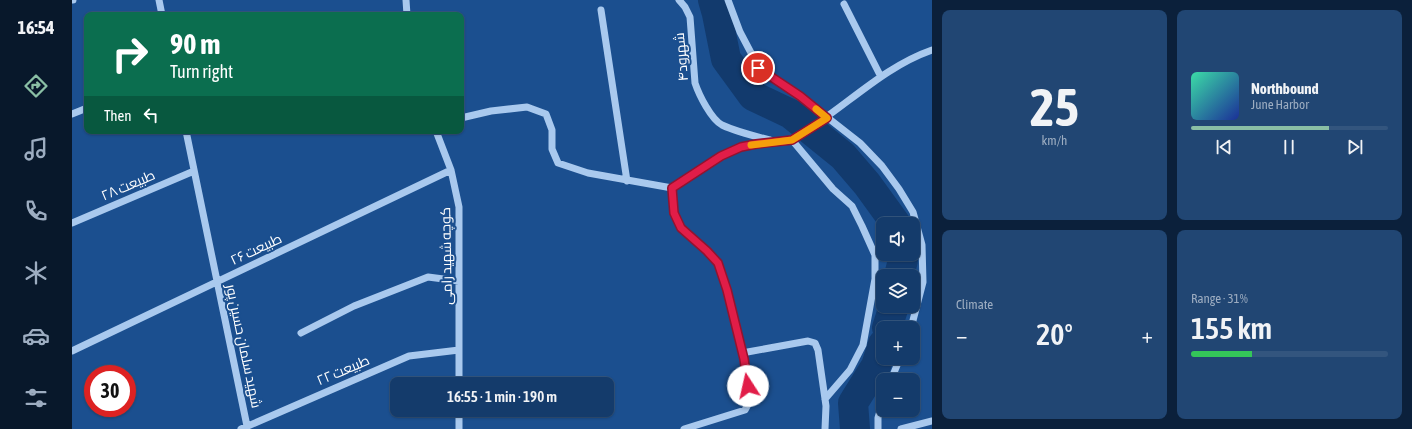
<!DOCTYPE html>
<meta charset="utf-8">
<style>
:root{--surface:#143b6b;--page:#214673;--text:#f1f3f6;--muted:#9dadc1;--line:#33557e;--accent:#8abfa5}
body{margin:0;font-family:"Asap Condensed",Cairo,sans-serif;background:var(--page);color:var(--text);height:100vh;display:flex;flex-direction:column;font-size:15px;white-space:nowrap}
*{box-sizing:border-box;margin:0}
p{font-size:13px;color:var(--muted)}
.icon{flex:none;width:22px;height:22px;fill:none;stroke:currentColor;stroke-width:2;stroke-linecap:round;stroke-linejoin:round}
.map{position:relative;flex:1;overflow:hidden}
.side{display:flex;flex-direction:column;gap:10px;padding:10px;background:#0b203b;width:480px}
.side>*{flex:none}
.guide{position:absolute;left:12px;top:12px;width:380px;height:122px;border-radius:8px;box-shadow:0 1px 3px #0004,0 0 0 1px var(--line);background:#0b6e4f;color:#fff;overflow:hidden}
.buttons{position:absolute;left:804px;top:217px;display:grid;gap:8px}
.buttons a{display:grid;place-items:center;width:44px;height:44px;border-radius:8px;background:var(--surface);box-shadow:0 1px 3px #0004,0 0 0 1px var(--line);font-size:20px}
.speed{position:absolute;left:12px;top:365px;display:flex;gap:8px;font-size:20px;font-weight:700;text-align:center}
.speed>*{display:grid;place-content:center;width:52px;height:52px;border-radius:50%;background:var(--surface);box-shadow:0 1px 3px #0004,0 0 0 1px var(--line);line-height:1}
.speed .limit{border:6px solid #d22;background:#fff;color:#111}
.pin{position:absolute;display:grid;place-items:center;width:34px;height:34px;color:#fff;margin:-17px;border:2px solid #fff;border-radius:50%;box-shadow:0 1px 4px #0007}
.me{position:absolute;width:44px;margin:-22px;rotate:350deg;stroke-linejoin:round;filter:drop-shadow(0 0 3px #0008)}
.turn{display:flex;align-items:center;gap:14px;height:84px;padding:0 20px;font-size:18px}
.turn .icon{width:52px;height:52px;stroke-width:2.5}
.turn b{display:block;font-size:28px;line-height:34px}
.then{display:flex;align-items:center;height:38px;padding:0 20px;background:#0003;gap:8px;font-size:15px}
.big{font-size:30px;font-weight:600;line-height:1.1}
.side .widget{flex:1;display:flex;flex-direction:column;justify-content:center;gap:6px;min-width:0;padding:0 14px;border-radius:8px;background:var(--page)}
.side .dial{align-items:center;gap:0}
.dial b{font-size:52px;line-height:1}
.song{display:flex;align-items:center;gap:12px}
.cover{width:48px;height:48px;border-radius:6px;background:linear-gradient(135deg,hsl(160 70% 55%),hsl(230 70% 35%))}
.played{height:4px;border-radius:2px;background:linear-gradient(90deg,var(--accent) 70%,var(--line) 70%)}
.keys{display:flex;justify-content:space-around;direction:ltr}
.heat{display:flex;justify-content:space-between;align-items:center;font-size:22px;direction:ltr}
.charge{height:6px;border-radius:3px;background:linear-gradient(90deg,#34c759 31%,var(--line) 0)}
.side .tiles{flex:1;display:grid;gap:10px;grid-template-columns:repeat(2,1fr)}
.trip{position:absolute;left:318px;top:377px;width:224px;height:40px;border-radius:8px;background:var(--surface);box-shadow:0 1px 3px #0004,0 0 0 1px var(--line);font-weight:600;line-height:40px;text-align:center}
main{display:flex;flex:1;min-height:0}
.tabs{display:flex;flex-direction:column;width:72px;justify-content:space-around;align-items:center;background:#08182b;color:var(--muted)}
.tabs .icon{width:28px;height:28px}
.tabs .selected{color:var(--accent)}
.tabs b{font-size:18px;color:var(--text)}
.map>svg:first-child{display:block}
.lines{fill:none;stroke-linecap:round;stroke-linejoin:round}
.river{stroke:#123a6d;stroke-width:30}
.minor{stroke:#a9c9ee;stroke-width:7}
.route-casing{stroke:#92132f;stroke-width:10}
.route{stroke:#e11d48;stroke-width:7}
.slow{stroke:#f59e0b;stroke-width:7}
.labels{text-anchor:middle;stroke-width:4;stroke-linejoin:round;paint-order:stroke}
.street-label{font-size:14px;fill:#fff;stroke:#1b4f8f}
</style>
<main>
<nav class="tabs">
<b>16:54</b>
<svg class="icon selected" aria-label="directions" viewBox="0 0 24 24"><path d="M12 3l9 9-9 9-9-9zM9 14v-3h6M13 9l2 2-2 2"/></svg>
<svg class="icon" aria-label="music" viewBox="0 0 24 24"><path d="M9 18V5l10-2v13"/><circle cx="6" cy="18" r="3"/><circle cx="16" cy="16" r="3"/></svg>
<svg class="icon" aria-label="phone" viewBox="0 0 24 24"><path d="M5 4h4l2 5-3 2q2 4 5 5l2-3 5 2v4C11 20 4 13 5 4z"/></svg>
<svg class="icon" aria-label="climate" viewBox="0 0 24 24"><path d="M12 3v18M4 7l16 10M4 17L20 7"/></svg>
<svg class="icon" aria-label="car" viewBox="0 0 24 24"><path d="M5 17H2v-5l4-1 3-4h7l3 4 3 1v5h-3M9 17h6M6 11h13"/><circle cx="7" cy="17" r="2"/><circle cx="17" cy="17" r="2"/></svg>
<svg class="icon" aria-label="filters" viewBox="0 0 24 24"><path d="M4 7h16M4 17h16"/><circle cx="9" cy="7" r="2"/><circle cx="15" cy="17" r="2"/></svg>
</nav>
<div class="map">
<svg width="860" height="429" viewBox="0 0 860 429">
<rect width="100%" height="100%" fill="#1b4f8f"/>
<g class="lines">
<path class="river" d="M641,0l4,14 9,45 27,37 38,18 52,42 24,28 29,40
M827,276l4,-16 -1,-6
M815,328l7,-22
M783,429l-2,-26 23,-37 7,-22"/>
<path class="minor" d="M0,0h1
M87,0l3,15
M334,0l1,15
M607,0l6,7 5,10 5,66c4,12 16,36 27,42 15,7 32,11 48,15
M656,0l12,32 19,36 41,28 60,47 22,23 17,23 14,23 9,33 1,37 -12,46
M772,4l37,73
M529,10l26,171
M0,114l15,-6
M389,118l30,-7 36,-4 19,7 6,16v19l6,14 30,10 84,15c21,-13 48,-35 71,-42 13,-3 43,-3 51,-8 47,-26 86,-70 138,-88
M114,131l61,295
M364,131l15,39 8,37v177
M720,140l41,49 19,17 10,20 13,29v24l-12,66 -13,25 -25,29
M600,188l2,25 7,15 26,23 11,12 9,27 17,69 7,40 -6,11 -61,19
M0,223l122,-52
M229,333l53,-27 74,-29 31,4
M0,351l379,-181
M670,353l66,-12 7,2 3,7 8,56 -1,23
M819,380l9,-22
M169,429l168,-73 50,-6
M387,429v-19
M806,429v-11l5,-18
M829,429l31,-8"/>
</g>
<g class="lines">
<defs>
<path id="route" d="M676,386l-4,-27 -17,-69 -9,-27 -11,-12 -26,-23 -7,-15 -2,-25 49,-32 20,-9 15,-3 36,-4 35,-22 -27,-22 -42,-28"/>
</defs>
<use href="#route" class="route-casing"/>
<use href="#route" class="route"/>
<path class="slow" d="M679,145l41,-5 35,-22 -11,-9"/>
</g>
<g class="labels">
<g class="street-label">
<text transform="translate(609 57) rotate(-95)" y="5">شهرود۴</text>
<text transform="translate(56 185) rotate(-23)" y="5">طبیعت ۲۸</text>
<text transform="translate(184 249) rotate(-25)" y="5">طبیعت ۲۶</text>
<text transform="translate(374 256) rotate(-91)" y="5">کوچه شهید رامی</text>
<text transform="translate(172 346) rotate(78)" y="5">شهید سلمان حسین پور</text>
<text transform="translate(271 370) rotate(-23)" y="5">طبیعت ۲۲</text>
</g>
</g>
</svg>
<div class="buttons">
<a><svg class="icon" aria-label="sound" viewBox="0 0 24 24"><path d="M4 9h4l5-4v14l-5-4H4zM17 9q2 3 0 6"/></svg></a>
<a><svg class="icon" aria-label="layers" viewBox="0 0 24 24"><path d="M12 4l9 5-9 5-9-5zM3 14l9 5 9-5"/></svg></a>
<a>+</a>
<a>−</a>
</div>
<div class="speed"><div class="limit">30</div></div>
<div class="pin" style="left:686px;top:68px;background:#d93025"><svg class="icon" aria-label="arrive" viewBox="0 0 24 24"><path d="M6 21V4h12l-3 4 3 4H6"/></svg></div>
<svg class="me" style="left:676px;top:386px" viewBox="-20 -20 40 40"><circle r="19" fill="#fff"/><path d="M0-13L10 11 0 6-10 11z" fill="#e11d48"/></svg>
<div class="trip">16:55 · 1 min · 190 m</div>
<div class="guide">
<div class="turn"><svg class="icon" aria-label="right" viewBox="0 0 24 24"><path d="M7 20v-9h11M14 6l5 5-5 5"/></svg><div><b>90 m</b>Turn right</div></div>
<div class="then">Then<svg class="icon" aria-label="left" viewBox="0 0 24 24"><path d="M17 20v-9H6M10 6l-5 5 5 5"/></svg></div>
</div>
</div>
<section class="side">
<div class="tiles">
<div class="widget dial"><b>25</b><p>km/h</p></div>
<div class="widget">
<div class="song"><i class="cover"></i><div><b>Northbound</b><p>June Harbor</p></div></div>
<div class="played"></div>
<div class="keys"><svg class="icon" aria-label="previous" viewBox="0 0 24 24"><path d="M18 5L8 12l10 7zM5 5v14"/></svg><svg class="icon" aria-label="pause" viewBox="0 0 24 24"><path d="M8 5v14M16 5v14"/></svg><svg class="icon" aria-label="next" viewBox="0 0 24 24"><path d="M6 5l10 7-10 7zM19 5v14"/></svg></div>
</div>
<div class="widget"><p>Climate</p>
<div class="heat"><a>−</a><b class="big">20°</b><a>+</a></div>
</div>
<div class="widget"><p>Range · 31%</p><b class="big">155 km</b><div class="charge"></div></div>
</div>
</section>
</main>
